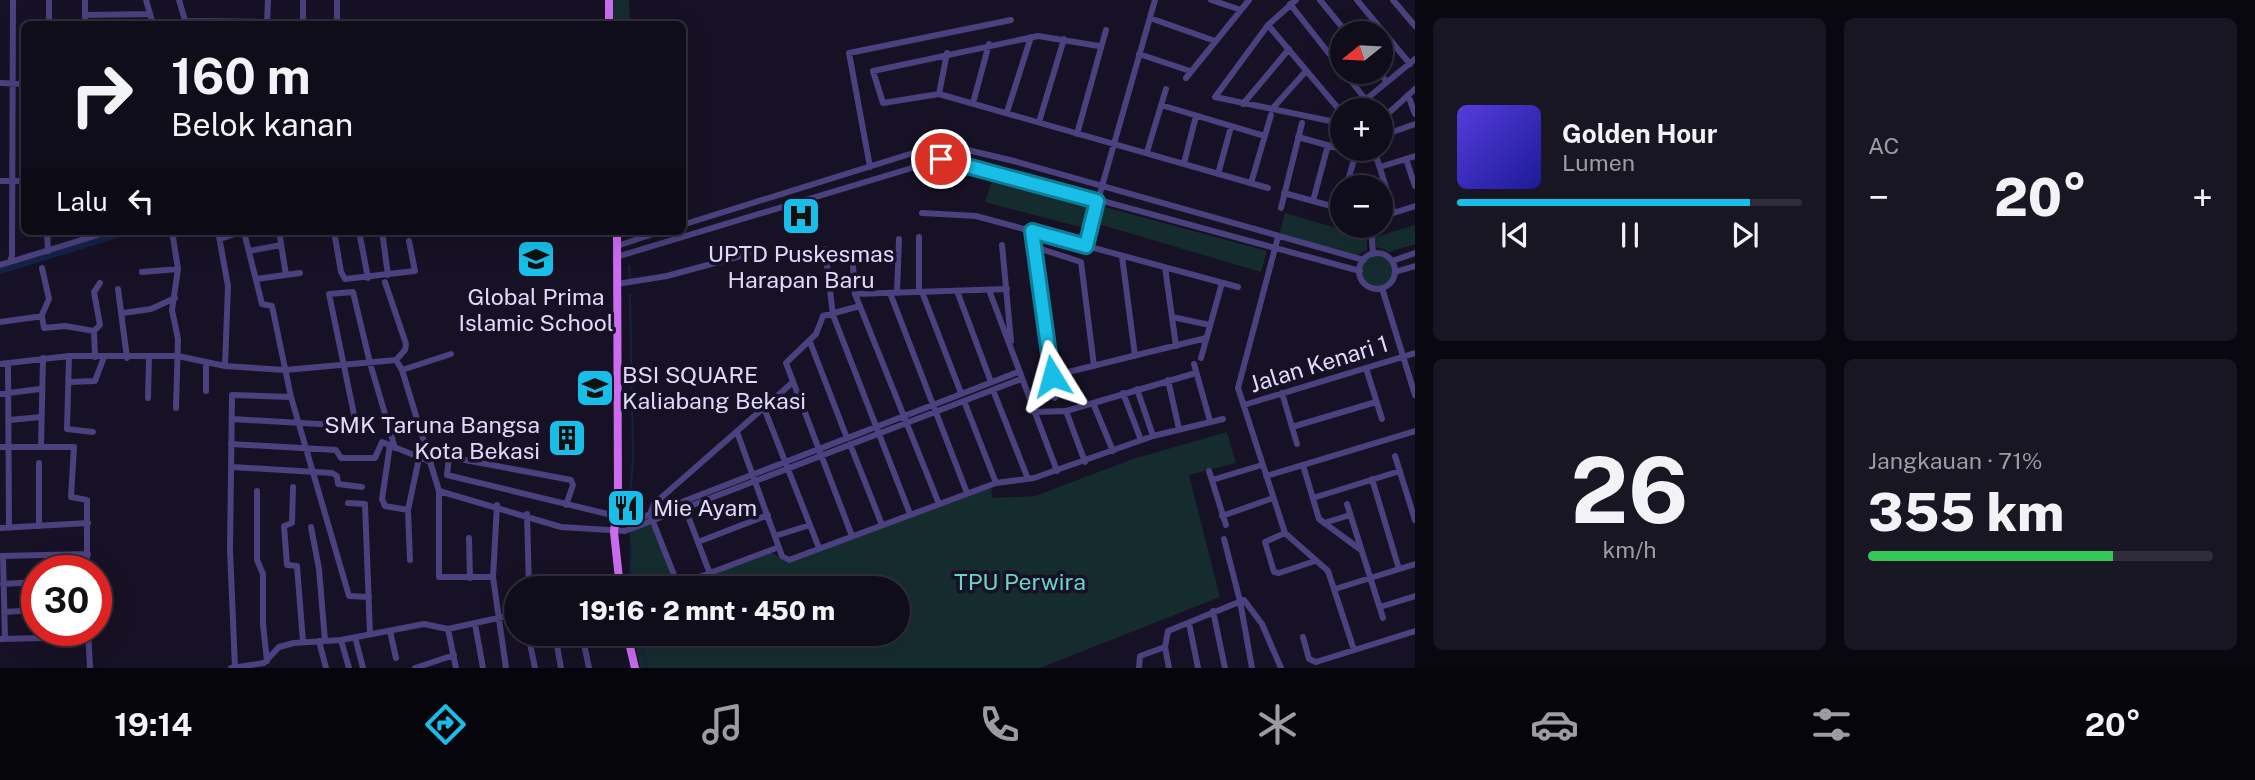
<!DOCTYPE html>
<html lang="id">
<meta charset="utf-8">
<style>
:root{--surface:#100d1b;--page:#191624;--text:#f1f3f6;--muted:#9c9ca3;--line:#302d3a;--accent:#18bee7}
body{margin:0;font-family:"Public Sans",sans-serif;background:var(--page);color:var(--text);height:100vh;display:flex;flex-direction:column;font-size:26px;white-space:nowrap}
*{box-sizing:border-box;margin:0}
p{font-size:23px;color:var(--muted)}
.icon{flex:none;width:38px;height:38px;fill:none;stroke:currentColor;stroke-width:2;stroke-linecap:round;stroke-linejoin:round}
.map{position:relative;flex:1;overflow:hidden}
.sheet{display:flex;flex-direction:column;gap:18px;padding:18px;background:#09070f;width:840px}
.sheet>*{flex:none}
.banner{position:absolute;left:21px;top:21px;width:665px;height:214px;border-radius:10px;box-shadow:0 7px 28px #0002,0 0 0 2px var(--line);background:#100d1b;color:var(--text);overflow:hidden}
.needle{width:46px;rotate:252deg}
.controls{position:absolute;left:1330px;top:21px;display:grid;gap:14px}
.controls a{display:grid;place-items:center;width:63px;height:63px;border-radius:50%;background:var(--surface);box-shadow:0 7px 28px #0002,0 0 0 2px var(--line);font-size:35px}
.speed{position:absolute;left:21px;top:555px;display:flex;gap:14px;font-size:35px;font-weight:700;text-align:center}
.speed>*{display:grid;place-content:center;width:91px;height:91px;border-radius:50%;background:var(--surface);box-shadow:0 7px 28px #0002,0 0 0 2px var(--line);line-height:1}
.speed .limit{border:10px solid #d22;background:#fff;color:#111}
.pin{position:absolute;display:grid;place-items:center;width:60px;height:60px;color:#fff;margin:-30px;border:4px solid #fff;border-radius:50%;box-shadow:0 2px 7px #0007}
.me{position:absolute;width:77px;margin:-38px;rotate:352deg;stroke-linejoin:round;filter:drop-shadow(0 0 5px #0008)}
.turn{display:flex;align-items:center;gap:24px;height:147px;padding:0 35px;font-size:32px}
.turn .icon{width:91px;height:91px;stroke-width:2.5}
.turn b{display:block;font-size:49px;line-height:60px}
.then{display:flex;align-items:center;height:66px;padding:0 35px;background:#0003;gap:14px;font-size:26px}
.big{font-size:52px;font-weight:800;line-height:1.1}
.sheet .widget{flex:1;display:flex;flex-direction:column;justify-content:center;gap:10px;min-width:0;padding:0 24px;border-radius:10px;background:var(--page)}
.sheet .dial{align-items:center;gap:0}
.dial b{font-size:91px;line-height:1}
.song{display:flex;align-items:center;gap:21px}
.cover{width:84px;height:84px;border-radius:10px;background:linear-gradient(135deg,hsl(250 70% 55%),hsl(240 70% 35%))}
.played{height:7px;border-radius:4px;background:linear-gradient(90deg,var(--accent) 85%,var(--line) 85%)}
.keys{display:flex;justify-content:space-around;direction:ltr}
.heat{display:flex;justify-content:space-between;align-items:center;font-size:38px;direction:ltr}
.charge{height:10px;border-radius:5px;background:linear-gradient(90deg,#34c759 71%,var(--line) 0)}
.sheet .tiles{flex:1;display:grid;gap:18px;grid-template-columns:repeat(2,1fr)}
.trip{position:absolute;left:504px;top:576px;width:406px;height:70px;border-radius:35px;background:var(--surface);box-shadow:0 7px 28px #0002,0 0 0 2px var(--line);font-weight:800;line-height:70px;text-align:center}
.tab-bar{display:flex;height:112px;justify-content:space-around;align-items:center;background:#06050b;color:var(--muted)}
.tab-bar .icon{width:49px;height:49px}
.tab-bar .current{color:var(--accent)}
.tab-bar b{font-size:32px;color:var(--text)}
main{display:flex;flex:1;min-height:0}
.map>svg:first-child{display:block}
.green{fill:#152c2e}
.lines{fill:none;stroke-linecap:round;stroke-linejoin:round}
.stream{stroke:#142246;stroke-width:2}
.canal{stroke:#142246;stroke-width:6}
.minor{stroke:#4a417e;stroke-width:6}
.major{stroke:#cc6bf0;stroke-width:8}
.route-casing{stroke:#107c96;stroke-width:18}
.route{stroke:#18bee7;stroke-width:12}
.labels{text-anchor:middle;stroke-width:7;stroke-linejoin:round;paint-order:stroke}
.poi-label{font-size:23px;fill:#e0d9fb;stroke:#161124}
.street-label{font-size:23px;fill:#e0d9fb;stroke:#161124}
.park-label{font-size:23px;fill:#6bd4c5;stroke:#161124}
</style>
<main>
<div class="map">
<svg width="1415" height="668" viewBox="0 0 1415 668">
<rect width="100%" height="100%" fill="#161124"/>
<path class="green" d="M609,0h20l1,24h-21z
M994,175l97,28 -7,25 -99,-26z
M1101,206l166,45 -6,21 -166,-49z
M1285,213l82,24v13l-10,5 -77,-22z
M1415,225v19l-26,8 -13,-5 -4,-9z
M1359 271a18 18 0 1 1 36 0a18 18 0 1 1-36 0Z
M1227,432l9,31 -47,12 31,122 -180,71h-400l-7,-34h265v-46h-268v-58l23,-10 25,65 91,-34 19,12 203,-81 1,16 43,-2 98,-37z"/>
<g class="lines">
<path class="stream" d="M630,231v5
M629,266l1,13
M629,516l4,-59 -3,-162
M630,588l1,-42
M638,634l9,34"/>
<path class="canal" d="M0,271l131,-40"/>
<path class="minor" d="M49,0v24
M146,0l7,24
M179,0l7,24
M337,0v24
M1211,0l30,10
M1296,0l-28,25 -53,72 120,25 7,-3
M1320,0l27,33
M1357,0l53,64
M1393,0l22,26
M1290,4l52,66
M85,15l65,-1
M1150,18l65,23
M185,21l82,1
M267,23l1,-23
M85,24v-24
M303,24v-24
M1268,25l74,88
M1099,46l-61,-10 -165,35 10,32 56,-9 329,94
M1139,54l51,17
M1344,72l22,28
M1379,72l8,10
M1186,78l63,-78
M0,83l24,1
M939,94l8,-41
M1408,95l7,19
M973,103l16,-59
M1243,104l46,-55
M1161,105l104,31
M1272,109l34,-38
M1353,110l62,-51
M1007,112l24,-75
M1381,120l34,-31
M1039,122l25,-83
M1077,134l29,-104
M1381,136l34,-12
M1298,137l79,22 17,54
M1147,152l19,-63
M1406,159l9,27
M1184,163l12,-47
M870,167l-21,-114 162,-33
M1380,167l35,-11
M1218,174l13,-47
M0,181h24
M1251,183l20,-68
M1346,187l10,-34
M1284,193l58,16
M1313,201l15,-56
M1281,208l21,-85
M922,213l54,3 262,71
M1381,217l34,-11
M682,225l260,-81 72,17 350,99
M1371,226l2,28
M47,231l1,20
M172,231l6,38 -6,41 6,29 -2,69
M218,231l10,55 -3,80
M279,231l7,44
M334,231l7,41 4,7 70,-8 -6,-30
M359,231l9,47
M382,231l6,44
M1033,231l22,167
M244,232l18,72 10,2 19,91 58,199 20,1
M919,237v55
M1278,237l-40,151 47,145 43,38 26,79
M220,239l23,-8
M1002,245l9,96
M617,246l45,-15
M1085,246l70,-246
M1035,247l46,15 13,104
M825,249l8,66 77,199
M249,251l32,-6
M1359 271a18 18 0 1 1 36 0a18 18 0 1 1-36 0Z
M1122,256l13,100
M616,257l329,-99 415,113
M1392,261l23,-8
M10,262l101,-31
M0,265l10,-3 2,-7 1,-255
M853,266l2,28
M1165,267l11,79
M142,272l36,-3
M1395,272l20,-6
M256,279l44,-6
M385,282l21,62 -1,6 -9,10
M617,284l50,-8 81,-22
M1382,288l33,107
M118,289l9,69
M989,290l68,181
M957,291l34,91
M922,292l39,101
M890,293l77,200
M897,293l2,-54
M123,313l28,-4 24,-11
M41,317l8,-18 -7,-31
M1172,317l38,8
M0,322l36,-5h6l2,11 21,-2 29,5
M810,342l37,96
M69,356l-2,73 26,3
M95,357l-1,-26 6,-6 -6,-33 6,-9
M1201,358l21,-75
M8,363l1,165
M0,364l69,-8h109l47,10 60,4 111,-10 6,10 37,121v86h54l4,-72
M1194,364l16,57
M1366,368l16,51
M402,370l49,-16
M1052,376l154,-38
M1168,380l11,49
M69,382l26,-1 9,-24
M1137,389l16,47
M993,390l35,89
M206,391v-29
M1123,393l18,47
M1282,393l15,51
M0,394l40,-5
M148,398l1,-42
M964,401l32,82
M1093,403l20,48
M1244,405l171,-52
M764,408l55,140
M1066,411l19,51
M1034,412l32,-1 130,-38
M232,419l104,6
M10,420l31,-3
M356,424l-27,-130 24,-2 17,71 25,85
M1292,427l84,-25
M737,432l45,124 7,4 207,-77 38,-5 119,-42 70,-17
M231,444l105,6 5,8h34l7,-16 49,20
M850,444l32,81
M390,445l-8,54 3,7 23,4 11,-52
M0,447h74l-3,50 16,3v70
M41,447l2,-89
M1395,456l20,64
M39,463v63
M1303,465l16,54 42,31
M233,467l99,6 5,3 1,8 24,3
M1209,471l17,54
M1266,476l149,-45
M1372,479l27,90
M1212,480l50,-15
M293,487l-1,36 -8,3 3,39 10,1 6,76
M257,491v69l6,14v50l4,37
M439,491l122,36 64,4 396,-152
M1313,498l87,-27
M348,503l17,1 5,130
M939,504l-84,-210 152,-5
M1347,504l36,114
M566,505l7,-20 -2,-5 -122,-23 -2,18 169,41
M685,508l25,66
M408,510l2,50
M527,514l2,74
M1222,516l51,-18
M615,523l23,-4 380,-147
M1324,523l26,-8
M311,527l8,42 6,72
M0,528l88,-5
M1285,533l-20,9 9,30 5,1 36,-12
M775,536l35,-11
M852,536l-66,-173 30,-29 7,-18 37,-10
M469,538l1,40
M1224,539l16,62 12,67
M698,542l70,-27
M779,547l-101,38 -28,-71 4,-10 139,-122
M0,556l88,-2
M3,556l2,83
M493,577l13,91
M3,584l34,-2
M1335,589l80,-25
M1380,607l35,-11
M1213,611l12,57
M4,612l33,-2
M1189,623l9,45
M475,624l8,44
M448,629l8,39
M88,630l2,38
M390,631l6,27
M528,634l7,34
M555,634l6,34
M582,634l7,34
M355,637l8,31
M1303,637l6,22 7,3 99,-31
M0,639l88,-2
M341,640l8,28
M319,641l7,27
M1165,647l4,21
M231,668l33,-5 15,-16 15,-4 47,-3 83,-16 24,5 68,-15
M235,668l-5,-118 2,-155 59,2
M415,668l39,-13
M1139,668l1,-12 25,-9 3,-16 76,-31 18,24 19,44"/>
<path class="major" d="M609,0v24
M617,231l1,264 -4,37 6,56
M627,634l8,34"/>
</g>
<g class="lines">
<defs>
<path id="route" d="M941,159l156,42 -11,45 -54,-15 20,145"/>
</defs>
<use href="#route" class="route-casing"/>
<use href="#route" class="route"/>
</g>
<defs>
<symbol id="hospital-square" viewBox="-11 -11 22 22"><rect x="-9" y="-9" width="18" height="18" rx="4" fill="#18bee7" stroke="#161124"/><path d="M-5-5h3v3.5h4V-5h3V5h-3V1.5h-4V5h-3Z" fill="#111"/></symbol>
<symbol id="school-square" viewBox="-11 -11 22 22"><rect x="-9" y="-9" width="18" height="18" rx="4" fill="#18bee7" stroke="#161124"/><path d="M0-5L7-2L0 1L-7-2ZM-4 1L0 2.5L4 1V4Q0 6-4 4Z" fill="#111"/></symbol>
<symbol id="university-square" viewBox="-11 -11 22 22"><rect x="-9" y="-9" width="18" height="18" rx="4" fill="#18bee7" stroke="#161124"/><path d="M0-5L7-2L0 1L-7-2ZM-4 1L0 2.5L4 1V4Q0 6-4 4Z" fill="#111"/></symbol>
<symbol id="building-square" viewBox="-11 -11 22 22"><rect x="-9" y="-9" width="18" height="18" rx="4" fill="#18bee7" stroke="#161124"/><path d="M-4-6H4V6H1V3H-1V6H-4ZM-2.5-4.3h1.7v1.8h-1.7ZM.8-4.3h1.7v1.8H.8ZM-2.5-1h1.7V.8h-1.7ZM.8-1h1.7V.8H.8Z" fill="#111"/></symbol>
<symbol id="restaurant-square" viewBox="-11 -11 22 22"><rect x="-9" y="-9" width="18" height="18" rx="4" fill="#18bee7" stroke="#161124"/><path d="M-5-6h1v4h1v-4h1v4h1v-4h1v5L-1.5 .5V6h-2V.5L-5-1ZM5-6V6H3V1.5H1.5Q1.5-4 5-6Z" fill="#111"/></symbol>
</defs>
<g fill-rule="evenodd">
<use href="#hospital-square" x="779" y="194" width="44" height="44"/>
<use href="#school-square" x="514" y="237" width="44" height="44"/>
<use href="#university-square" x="573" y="366" width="44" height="44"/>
<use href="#building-square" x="545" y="416" width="44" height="44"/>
<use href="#restaurant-square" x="604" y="486" width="44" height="44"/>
</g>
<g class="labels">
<g class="poi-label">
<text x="801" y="262">UPTD Puskesmas<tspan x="801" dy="26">Harapan Baru</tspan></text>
<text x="536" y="305">Global Prima<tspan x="536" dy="26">Islamic School</tspan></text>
<text x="622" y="383" text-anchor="start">BSI SQUARE<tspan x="622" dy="26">Kaliabang Bekasi</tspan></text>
<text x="540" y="433" text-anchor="end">SMK Taruna Bangsa<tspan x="540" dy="26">Kota Bekasi</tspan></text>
<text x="653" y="516" text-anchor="start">Mie Ayam</text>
</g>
<g class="street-label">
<text transform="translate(1319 364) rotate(-17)" y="8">Jalan Kenari 1</text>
</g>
<g class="park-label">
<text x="1020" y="590">TPU Perwira</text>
</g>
</g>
</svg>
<div class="controls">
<a><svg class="needle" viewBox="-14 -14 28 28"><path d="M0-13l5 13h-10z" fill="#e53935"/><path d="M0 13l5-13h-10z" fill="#9c9ca3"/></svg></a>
<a>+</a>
<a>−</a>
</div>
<div class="speed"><div class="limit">30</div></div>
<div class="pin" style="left:941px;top:159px;background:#d93025"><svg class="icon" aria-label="arrive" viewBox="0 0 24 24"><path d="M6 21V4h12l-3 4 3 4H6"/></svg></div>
<svg class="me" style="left:1052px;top:376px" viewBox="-20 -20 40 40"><path d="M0-17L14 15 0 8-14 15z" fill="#18bee7" stroke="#fff" stroke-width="4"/></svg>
<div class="trip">19:16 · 2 mnt · 450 m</div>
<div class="banner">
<div class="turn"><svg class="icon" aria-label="right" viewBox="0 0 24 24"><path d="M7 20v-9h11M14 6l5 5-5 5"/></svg><div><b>160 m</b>Belok kanan</div></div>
<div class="then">Lalu<svg class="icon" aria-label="left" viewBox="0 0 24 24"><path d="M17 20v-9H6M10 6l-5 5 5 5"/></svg></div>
</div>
</div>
<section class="sheet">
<div class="tiles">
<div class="widget">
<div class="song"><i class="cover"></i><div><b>Golden Hour</b><p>Lumen</p></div></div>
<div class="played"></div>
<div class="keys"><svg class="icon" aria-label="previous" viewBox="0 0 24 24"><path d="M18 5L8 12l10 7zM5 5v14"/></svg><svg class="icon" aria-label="pause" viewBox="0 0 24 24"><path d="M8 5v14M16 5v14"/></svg><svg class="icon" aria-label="next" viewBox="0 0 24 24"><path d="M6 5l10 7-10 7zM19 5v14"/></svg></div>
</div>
<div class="widget"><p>AC</p>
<div class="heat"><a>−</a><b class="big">20°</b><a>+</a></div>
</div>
<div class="widget dial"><b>26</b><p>km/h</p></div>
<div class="widget"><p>Jangkauan · 71%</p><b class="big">355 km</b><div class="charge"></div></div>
</div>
</section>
</main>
<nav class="tab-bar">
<b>19:14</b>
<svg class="icon current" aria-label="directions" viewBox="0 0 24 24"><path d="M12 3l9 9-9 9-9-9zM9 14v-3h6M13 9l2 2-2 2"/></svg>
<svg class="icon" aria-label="music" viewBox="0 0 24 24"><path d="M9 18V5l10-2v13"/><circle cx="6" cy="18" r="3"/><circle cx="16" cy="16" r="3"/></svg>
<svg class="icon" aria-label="phone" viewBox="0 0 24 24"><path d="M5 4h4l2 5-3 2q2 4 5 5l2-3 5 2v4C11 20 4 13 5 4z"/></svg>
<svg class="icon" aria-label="climate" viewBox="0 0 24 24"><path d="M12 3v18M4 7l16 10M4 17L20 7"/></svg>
<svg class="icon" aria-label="car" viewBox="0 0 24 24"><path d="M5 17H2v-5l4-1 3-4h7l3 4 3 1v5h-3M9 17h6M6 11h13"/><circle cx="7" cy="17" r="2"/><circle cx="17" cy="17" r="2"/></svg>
<svg class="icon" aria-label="filters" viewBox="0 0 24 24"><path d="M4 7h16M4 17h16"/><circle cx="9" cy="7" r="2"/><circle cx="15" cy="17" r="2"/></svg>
<b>20°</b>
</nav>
